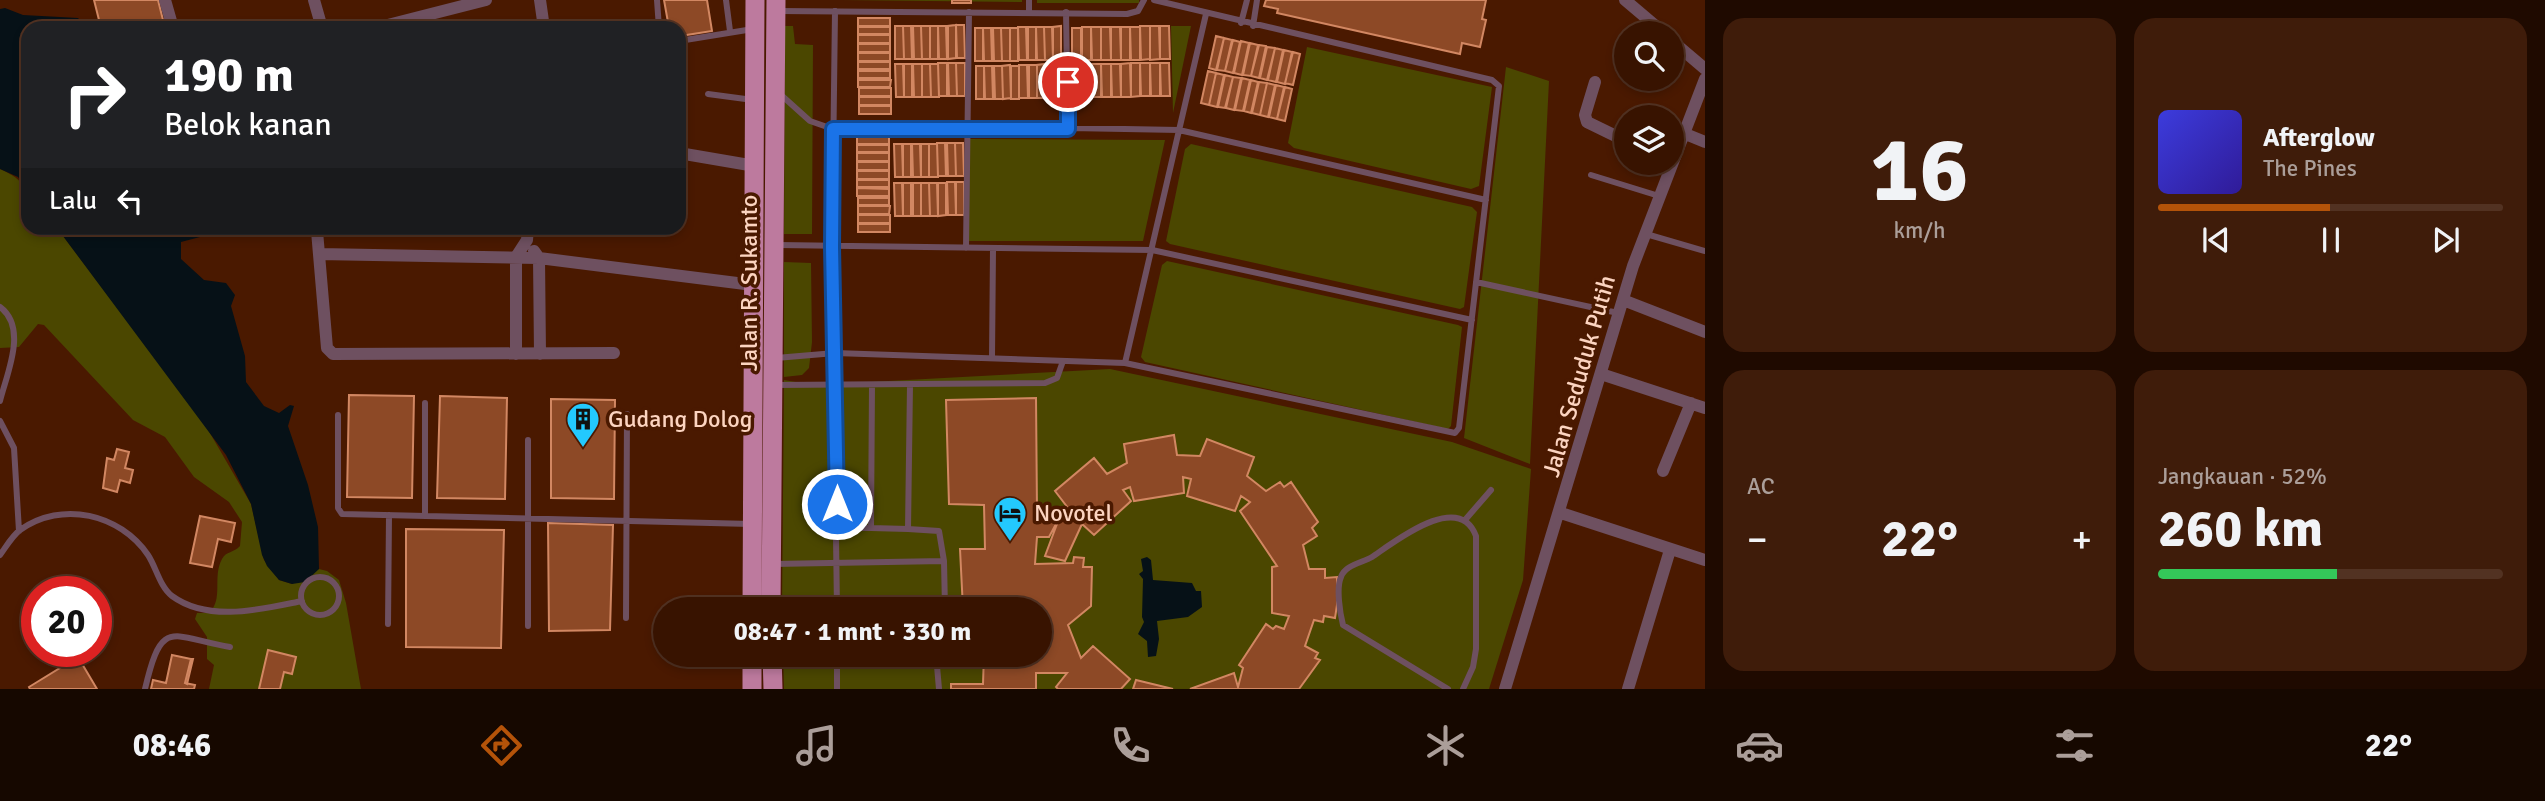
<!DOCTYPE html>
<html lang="id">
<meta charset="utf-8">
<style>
:root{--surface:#381300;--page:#3f1c0a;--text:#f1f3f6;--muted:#ab9e99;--line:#523222;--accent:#b45309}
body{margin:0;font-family:Signika,sans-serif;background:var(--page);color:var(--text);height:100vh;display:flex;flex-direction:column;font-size:26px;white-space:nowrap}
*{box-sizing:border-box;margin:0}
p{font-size:23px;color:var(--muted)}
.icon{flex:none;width:38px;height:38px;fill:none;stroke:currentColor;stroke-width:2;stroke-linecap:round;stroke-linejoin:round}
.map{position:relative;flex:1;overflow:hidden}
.panel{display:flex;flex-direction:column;gap:18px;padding:18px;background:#1f0a00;width:840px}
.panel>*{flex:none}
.banner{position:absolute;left:21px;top:21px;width:665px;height:214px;border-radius:21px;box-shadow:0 4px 10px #0003,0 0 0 2px var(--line);background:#202124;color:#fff;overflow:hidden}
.buttons{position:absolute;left:1614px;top:21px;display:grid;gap:14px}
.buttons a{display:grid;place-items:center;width:70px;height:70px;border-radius:50%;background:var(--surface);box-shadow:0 4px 10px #0003,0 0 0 2px var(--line);font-size:35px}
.speed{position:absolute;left:21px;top:576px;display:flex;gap:14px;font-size:35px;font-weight:700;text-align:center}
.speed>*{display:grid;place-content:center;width:91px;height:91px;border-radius:50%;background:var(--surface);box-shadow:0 4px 10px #0003,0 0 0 2px var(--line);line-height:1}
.speed .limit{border:10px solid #d22;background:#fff;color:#111}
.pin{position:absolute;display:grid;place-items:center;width:60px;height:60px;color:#fff;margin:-30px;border:4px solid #fff;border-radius:50%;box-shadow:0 2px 7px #0007}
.me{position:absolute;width:77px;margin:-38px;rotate:0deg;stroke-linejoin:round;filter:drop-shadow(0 0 5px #0008)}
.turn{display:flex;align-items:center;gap:24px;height:147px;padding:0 28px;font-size:32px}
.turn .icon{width:91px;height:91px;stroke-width:2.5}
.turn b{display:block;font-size:49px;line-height:60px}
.then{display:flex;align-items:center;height:66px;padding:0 28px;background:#0003;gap:14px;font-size:26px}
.big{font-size:52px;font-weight:800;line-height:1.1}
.panel .card{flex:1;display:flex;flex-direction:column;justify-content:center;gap:10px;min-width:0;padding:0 24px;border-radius:21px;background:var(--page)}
.panel .dial{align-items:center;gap:0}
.dial b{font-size:91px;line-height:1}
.song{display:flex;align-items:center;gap:21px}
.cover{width:84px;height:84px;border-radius:10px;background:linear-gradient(135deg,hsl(240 70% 55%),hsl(250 70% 35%))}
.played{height:7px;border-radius:4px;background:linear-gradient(90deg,var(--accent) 50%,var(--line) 50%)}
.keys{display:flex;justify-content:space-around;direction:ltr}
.heat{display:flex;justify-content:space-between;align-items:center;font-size:38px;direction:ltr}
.charge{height:10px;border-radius:5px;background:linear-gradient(90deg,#34c759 52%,var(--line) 0)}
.panel .tiles{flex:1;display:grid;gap:18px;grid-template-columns:repeat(2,1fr)}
.trip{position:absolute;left:653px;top:597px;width:399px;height:70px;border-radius:35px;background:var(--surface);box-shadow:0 4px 10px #0003,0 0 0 2px var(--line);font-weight:800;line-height:70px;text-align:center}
.menu{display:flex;height:112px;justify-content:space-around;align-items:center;background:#160800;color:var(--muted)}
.menu .icon{width:49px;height:49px}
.menu .active{color:var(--accent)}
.menu b{font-size:32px;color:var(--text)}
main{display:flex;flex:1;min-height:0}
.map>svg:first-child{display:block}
.green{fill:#4b4700}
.water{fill:#061117}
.building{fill:#8d4926;stroke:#d28762;stroke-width:2}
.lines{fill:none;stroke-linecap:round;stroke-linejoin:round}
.service{stroke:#6e5060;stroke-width:6}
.minor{stroke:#6e5060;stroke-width:12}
.trunk{stroke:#bd7a9e;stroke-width:19}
.route-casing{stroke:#114b97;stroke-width:18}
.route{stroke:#1a73e8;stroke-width:12}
.labels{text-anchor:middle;stroke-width:7;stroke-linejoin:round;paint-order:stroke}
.street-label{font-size:24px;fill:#fcd4c0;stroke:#4a1900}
.poi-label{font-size:24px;fill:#fcd4c0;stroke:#4a1900;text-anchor:start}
</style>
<main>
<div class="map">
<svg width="1705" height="689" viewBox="0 0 1705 689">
<rect width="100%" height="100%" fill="#4a1900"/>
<path class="green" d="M842,0h180v2z
M1037,0h102v3h-102z
M785,26h8l2,18 18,1 -1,189h-28z
M1171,26h20l-18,87z
M1307,47l185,40 -13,99 -8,3 -177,-41 -6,-5z
M1506,67l43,14 -19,383 -66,-26z
M968,139l197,1 -22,101h-175z
M1191,144l281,63 5,5 -13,95 -4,2 -290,-65 -4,-3 19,-92z
M0,169c32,14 28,26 28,59h29l146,193 48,83 13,56 15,20 13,4 27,-15 8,2 12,9 7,23 15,86h-152l5,-24 -7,-6v-22l-12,-18 2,-6h12c15,-14 3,-36 13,-54 4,-8 12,-6 18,-13l2,-24 -13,-20 -35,-25 -29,-40 -32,-17 -89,-95 -6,-1 -19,23 -19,1z
M1167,261l291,64 4,2 -11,99 -3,3 -303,-67 -4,-5 21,-92z
M784,262l27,1 1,79 -3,26 -7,7 -18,2z
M1110,369l342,73 79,27 -8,111 -34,109h-705l-1,-34 257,-1v-45h-258l2,-229 30,5z"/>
<path class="water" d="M5,8l18,7 55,3 9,10h-59v164l-10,-15 -18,-8v-160z
M57,228h151l-8,9 -19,5v17l23,21 22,3 9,12 -4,11 14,50 1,26 18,24 15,7 11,-8 4,1 -6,20 20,59 10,42 1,42 -14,13 -13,2 -13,-4 -12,-14 -5,-11 -11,-51 -25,-49z
M1147,557l4,3 2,20 39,3 4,8h5l1,16 -14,10 -31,4 2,18 -3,17 -8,1 -1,-16 -9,-7 6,-12 -2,-5 1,-38 -4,-5 4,-3 -2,-12z"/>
<path class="building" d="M94,0h64l7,28h-64z
M664,0h43l5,31 -32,5 -1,-8h-10z
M952,0h19v3h-19z
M1266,0h220l-4,19 4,1 -6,27 -18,-4 -2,11 -183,-41 1,-4 -14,-3z
M858,18h32v8h-32z
M956,25v33l-8,1v-33z
M956,25h8l1,33h-8z
M895,26h8l1,33h-9z
M903,26h8l1,33h-8z
M913,26h8l1,33h-8z
M921,26h9v33h-8z
M930,26h8v33h-8z
M938,26h8l1,33h-8z
M1061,26v33l-8,1v-33z
M1140,26h10v33l-9,1z
M1150,26h9l1,33 -10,1z
M1160,26h9l1,33h-10z
M858,27h32v7h-32z
M1018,27h8l1,33h-8z
M1028,27h8v33h-8z
M1036,27h8l1,33h-8z
M1044,27h8l1,33h-8z
M1082,27h9v33h-9z
M1091,27h10v33h-9z
M1101,27h9l1,33h-10z
M1111,27h9l1,33h-10z
M1121,27h9v33h-9z
M1130,27h10v33h-9z
M975,28h8v33h-8z
M983,28h8l1,33h-8z
M993,28h8l1,33h-8z
M1001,28h9v33h-8z
M1010,28h8v33h-8z
M1072,28h9v32l-9,1z
M858,35h32v8h-32z
M1216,36l8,2 -8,32 -7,-2z
M1224,38l8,2 -7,31 -8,-1z
M1233,40l7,2 -7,31 -8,-2z
M1241,41l8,2 -7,32 -8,-2z
M1250,43l8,2 -7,31 -8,-1z
M858,44h32v8h-32z
M1259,45l7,1 -7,32 -8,-2z
M1267,47l8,1 -8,32 -7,-2z
M1275,48l8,2 -7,32 -8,-2z
M1284,50l8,2 -7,32 -8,-2z
M1293,52l7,2 -7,31 -8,-2z
M858,53h32v8h-32z
M858,62h32v7h-32z
M938,63h9v33h-8z
M948,63h8l1,33h-8z
M956,63h9v33h-8z
M1130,63l1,34h-10v-33z
M1131,63h9v33l-9,1z
M1140,63h10v33h-9z
M1150,63h10v33h-9z
M1160,63h9l1,33h-9z
M895,64h8l1,33h-8z
M904,64h8v33h-8z
M913,64h9v33h-8z
M922,64h8l1,33h-9z
M930,64h8l1,33h-8z
M1045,64l1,34h-9v-33z
M1054,64h8v33h-8z
M1072,64h9l1,33h-9z
M1082,64h9l1,33h-10z
M1091,64h10v33h-9z
M1101,64h10v33h-9z
M1111,64h9l1,33h-9z
M1010,65l1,33 -8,1 -1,-33z
M1019,65h8l1,33h-9z
M1029,65h8v33h-8z
M1045,65h8l1,33h-8z
M976,66h8v33h-8z
M984,66h8l1,33h-8z
M994,66h8l1,33h-8z
M1011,66h8v33h-8z
M858,71h32v7h-32z
M1208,71l8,2 -7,32 -8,-2z
M1216,73l8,2 -7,32 -8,-2z
M1225,75l8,2 -8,31 -7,-1z
M1233,77l8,1 -7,32 -8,-2z
M1242,78l8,2 -7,31 -8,-1z
M858,80h33l-1,7h-32z
M1251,80l7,2 -7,31 -7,-2z
M1259,82l8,1 -7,32 -8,-2z
M1267,83l8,2 -7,32 -8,-2z
M1276,85l8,2 -7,32 -8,-2z
M1285,87l7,2 -7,32 -8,-2z
M859,88h32v8h-32z
M859,97h32v8h-32z
M859,106h32v8h-32z
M857,136h32v8h-32z
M937,143h8l1,33h-8z
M947,143h8l1,33h-8z
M955,143h8l1,33h-8z
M894,144h8l1,33h-8z
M903,144h8v33h-8z
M912,144h8l1,33h-8z
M921,144h8v33h-8z
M929,144h8l1,33h-9z
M857,145h32v7h-32z
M857,153h32v8h-32z
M857,162h32v8h-32z
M857,171h32v8h-32z
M857,180h32v7h-32z
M947,182h8l1,33h-8z
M956,182h8v33h-8z
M894,183h8l1,33h-8z
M903,183h8v33h-8z
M913,183h8v33h-8z
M921,183h8l1,33h-9z
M929,183h8l1,33h-8z
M938,183h8v32l-8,1z
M857,188l32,1v7h-32z
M858,198h31v7h-31z
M858,206h32l-1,8h-31z
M858,215h32v8h-32z
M858,224h32v8h-32z
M349,395l65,1 -2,102 -65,-1z
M440,396l67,2 -2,101 -68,-1z
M1036,398l1,113h26l-14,26h-12l-2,27 38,-1 1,-6 10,1 -1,9h9l-1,39 -23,19 13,33 12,-12 37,33 -9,10h-63l-2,-2 11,-14h-31v16h-85v-5h32l1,-30h56v-45h-77l-3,-60h25l-1,-44 -35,-1 -3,-104z
M551,399l64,1 -1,99 -63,-1z
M1174,435l3,20 23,1 7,-17 47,18 -7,19 19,15 14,-9 4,5 7,-5 27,40 -6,6 5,8 -14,9 6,24h16v9l12,-1v28l-2,13 -11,-2 -1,6 -9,-2 -9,26 13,7 -3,5 5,2 -21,29h-109l44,-16 4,14 5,-19 -4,-3 27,-41 7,5 3,-3 8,3 5,-13 -17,-3v-46l5,-1 -37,-55 10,-9 -9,-6 -6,15 -48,-15 4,-17 -8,-2 1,16 -50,8 -4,-14 -7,3 8,11 -37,34 -12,-11 -17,37 -20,-5 12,-32 11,-16 -13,-17 39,-33 13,16 20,-11 -3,-19z
M117,449l12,3 -4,16 8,2 -3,13 -10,-3 -3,12 -14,-4 4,-30 7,2z
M200,516l35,7 -4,19 -13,-3 -6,28 -22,-4z
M548,523l65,2 -3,105 -61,1z
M406,529l98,1 -3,118 -95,-1z
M51,579l20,4 -2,9h-21z
M35,612h2v16l-6,-1z
M268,650l28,7 -4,17 -8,-2 -4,17h-21z
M172,655l19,4 -6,24 10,2 -1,4h-43l2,-9 13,3z
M78,657l19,32h-67l-1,-2z
M191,659h2l-6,25 -2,-1z
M1136,680l37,9h-40z"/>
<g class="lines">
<path class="service" d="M657,0l2,28
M726,0l4,31
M1029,0v12
M779,11l348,3 11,-3 6,-11
M835,11l-3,236 5,362
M1066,12l2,117
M1241,23l6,-23
M1253,26l4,-26
M679,41l74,-12
M708,94l45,6
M780,94l30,27 23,8 134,-3 212,4 307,70
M1591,175l68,21
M1646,234l59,17
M778,245l374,5 320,70
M966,248l3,-236
M1476,282l142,31
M0,307c28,21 7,66 0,94
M776,358l59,-5 290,10 330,70 4,-5 40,-342 -7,-6 -338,-80
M992,358l1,-109
M1125,363l81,-349
M775,385l270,-2 12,-5 6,-17
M872,385l-1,143 37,1 2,-144
M425,403v113
M338,415v93l4,6 409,10
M0,421l14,27 5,83
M528,440v186
M1465,520l26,-30
M837,528h34
M908,529l31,2 5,30
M0,555c6,-8 12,-19 20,-25 42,-30 100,-16 128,25 8,12 12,32 24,41 37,27 90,13 130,5
M773,564l171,-3 1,48
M301 596a19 19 0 1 1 38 0a19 19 0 1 1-38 0Z
M626,618l1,-204
M388,624l1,-109
M837,654v35
M837,665l97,-1 3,2 2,23
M145,689c17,-73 26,-52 85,-42
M1448,689l-105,-64c-3,-12 -7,-37 -2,-48 4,-12 21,-14 31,-20 25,-17 87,-66 104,-21v113l-3,18 -10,22"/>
<path class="minor" d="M165,0l8,28
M314,0l8,28
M540,0l4,28
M1625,0l39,33
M376,28l110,-28
M1671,40l34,29
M1595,82l-10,33 2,7 39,19
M1683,133l22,9
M679,153l76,13
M317,231l10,117 6,6 281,-1
M534,251l5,7 1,96
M319,254l220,4 214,27
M1623,300l82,32
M516,354v-97l11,-17 1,-12
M1601,374l104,34
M1663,471l28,-68
M1561,513l144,47
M1505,689l128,-423 72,-187
M1628,689l42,-139"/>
<path class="trunk" d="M752,609l3,-609
M771,609l5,-609
M772,654l1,35
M752,689v-35"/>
</g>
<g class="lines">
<defs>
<path id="route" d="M837,504l-5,-257 1,-118h235v-47"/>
</defs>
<use href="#route" class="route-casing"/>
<use href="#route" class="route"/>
</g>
<defs>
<symbol id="building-pin" viewBox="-11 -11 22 30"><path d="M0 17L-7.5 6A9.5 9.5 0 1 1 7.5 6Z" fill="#23c9fe" stroke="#4a1900"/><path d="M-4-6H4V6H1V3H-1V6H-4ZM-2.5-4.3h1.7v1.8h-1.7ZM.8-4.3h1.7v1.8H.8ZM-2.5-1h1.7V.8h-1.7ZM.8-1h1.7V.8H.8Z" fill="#111"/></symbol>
<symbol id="hotel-pin" viewBox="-11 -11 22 30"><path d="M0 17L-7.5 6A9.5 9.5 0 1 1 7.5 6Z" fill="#23c9fe" stroke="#4a1900"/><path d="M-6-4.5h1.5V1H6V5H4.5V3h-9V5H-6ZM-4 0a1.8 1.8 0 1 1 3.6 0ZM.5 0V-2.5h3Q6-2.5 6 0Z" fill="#111"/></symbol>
</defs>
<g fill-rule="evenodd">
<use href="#building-pin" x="564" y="400" width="38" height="52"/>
<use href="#hotel-pin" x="991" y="494" width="38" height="52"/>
</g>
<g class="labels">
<g class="street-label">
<text transform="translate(749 283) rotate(-90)" y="8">Jalan R. Sukamto</text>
<text transform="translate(1579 376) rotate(-74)" y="8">Jalan Seduduk Putih</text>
</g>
<g class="poi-label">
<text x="608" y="427">Gudang Dolog</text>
<text x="1034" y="521">Novotel</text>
</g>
</g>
</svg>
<div class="buttons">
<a><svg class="icon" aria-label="search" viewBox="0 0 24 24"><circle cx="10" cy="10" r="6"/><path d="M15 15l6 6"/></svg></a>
<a><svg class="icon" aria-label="layers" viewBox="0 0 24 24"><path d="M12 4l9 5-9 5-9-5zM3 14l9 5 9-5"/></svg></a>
</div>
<div class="speed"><div class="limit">20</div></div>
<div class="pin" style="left:1068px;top:82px;background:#d93025"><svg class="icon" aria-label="arrive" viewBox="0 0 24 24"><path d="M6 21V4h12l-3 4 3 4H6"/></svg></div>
<svg class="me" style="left:837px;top:504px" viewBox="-20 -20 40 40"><circle r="17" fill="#1a73e8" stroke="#fff" stroke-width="3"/><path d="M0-11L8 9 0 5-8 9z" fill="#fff"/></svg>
<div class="trip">08:47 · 1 mnt · 330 m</div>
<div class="banner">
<div class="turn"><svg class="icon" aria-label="right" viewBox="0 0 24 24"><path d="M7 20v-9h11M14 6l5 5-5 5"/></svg><div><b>190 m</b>Belok kanan</div></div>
<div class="then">Lalu<svg class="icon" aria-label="left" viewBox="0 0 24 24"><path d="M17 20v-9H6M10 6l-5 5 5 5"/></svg></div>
</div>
</div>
<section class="panel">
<div class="tiles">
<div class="card dial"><b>16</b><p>km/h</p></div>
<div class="card">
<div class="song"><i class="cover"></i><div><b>Afterglow</b><p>The Pines</p></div></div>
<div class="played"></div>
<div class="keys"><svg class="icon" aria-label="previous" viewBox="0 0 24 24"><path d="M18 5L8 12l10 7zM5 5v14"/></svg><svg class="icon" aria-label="pause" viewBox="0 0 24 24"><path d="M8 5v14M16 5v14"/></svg><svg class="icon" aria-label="next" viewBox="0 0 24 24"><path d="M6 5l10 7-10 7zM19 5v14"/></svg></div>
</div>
<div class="card"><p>AC</p>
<div class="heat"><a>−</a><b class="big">22°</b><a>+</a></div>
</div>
<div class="card"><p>Jangkauan · 52%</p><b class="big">260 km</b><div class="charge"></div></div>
</div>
</section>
</main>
<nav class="menu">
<b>08:46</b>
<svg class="icon active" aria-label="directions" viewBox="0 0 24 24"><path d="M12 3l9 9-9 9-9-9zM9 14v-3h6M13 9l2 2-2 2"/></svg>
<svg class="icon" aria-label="music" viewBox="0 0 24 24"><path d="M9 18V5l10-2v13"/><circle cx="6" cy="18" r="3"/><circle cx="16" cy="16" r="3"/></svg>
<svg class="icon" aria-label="phone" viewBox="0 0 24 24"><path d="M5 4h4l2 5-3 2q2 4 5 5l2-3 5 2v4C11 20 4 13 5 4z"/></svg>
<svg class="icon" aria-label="climate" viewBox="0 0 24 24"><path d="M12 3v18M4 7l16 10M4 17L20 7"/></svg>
<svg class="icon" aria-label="car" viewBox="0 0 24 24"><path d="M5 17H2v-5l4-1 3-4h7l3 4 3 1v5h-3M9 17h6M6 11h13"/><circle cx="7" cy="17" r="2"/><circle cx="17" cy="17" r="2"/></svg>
<svg class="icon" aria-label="filters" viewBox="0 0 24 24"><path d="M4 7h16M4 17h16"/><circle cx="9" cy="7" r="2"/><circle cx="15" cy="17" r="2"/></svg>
<b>22°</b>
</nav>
